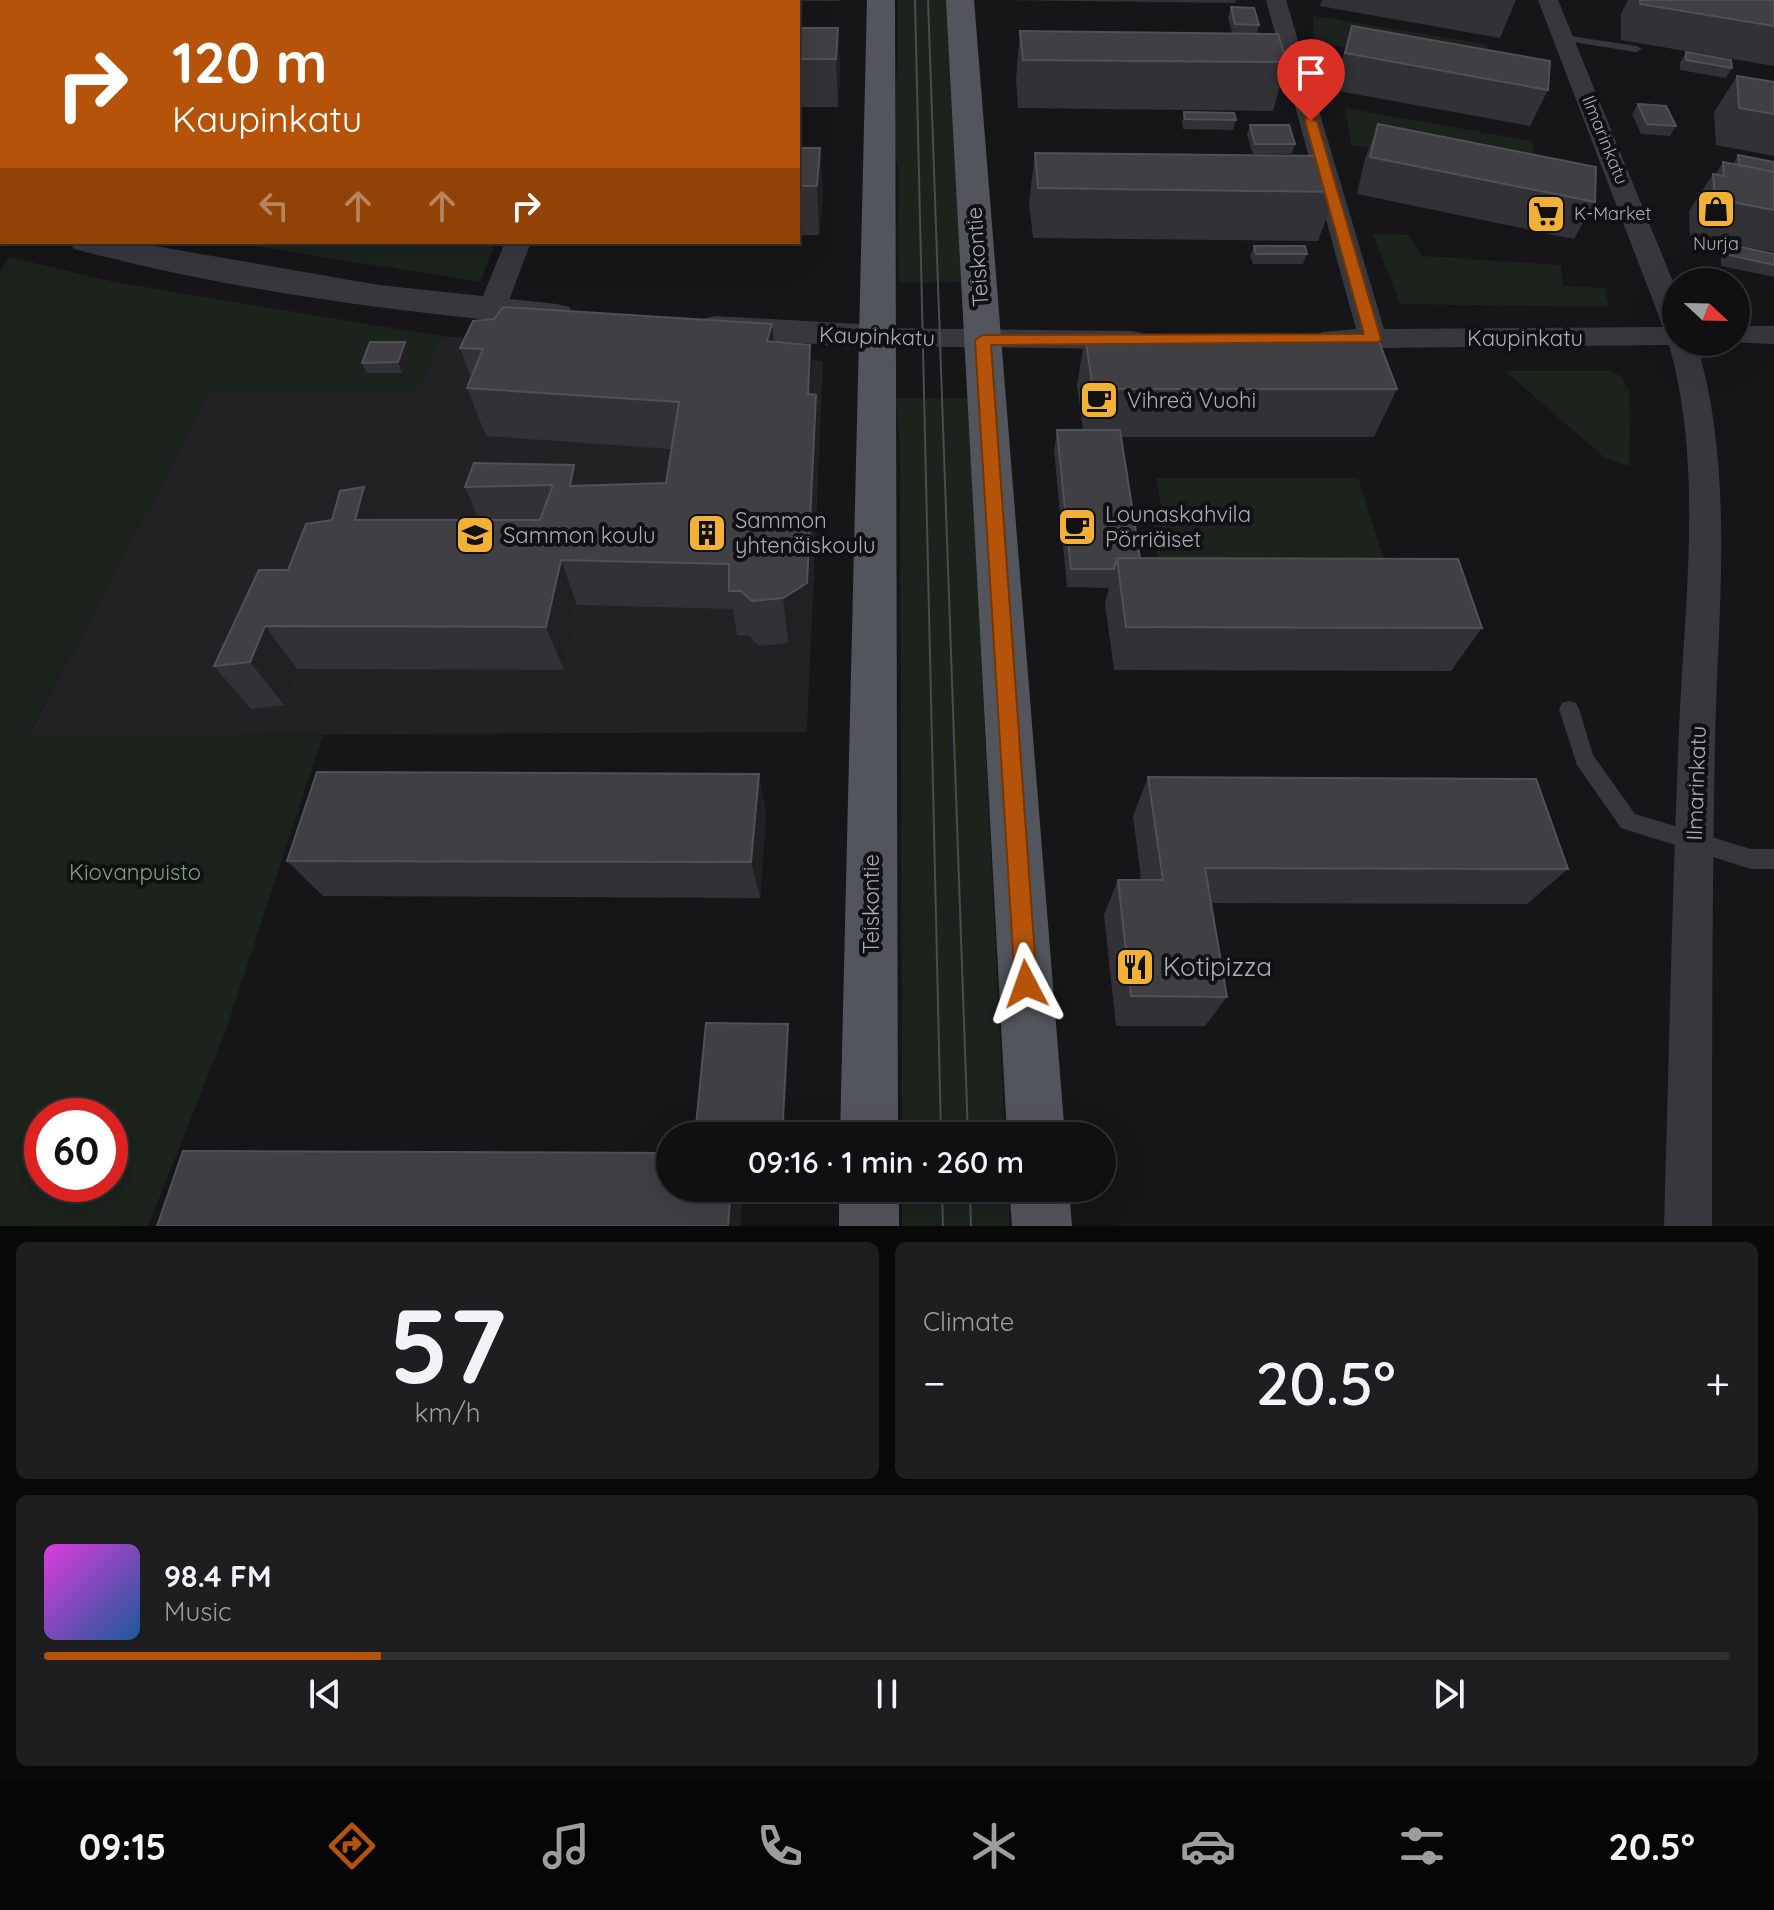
<!DOCTYPE html>
<meta charset="utf-8">
<style>
:root{--surface:#101012;--page:#1e1e20;--text:#f1f3f6;--muted:#9c9d9f;--line:#303032;--accent:#b45309}
body{margin:0;font-family:Quicksand,sans-serif;background:var(--page);color:var(--text);height:100vh;display:flex;flex-direction:column;font-size:30px;white-space:nowrap}
*{box-sizing:border-box;margin:0}
p{font-size:26px;color:var(--muted)}
.icon{flex:none;width:44px;height:44px;fill:none;stroke:currentColor;stroke-width:2;stroke-linecap:round;stroke-linejoin:round}
.map{position:relative;height:1226px;overflow:hidden}
.sheet{display:flex;flex-direction:column;gap:16px;padding:16px;background:#09090a;flex:1}
.sheet>*{flex:none}
.guide{position:absolute;left:0px;top:0px;width:800px;height:244px;box-shadow:0 8px 32px #0002,0 0 0 2px var(--line);background:#b45309;color:#fff;overflow:hidden}
.needle{width:52px;rotate:112deg}
.fabs{position:absolute;left:1662px;top:268px;display:grid;gap:16px}
.fabs a{display:grid;place-items:center;width:88px;height:88px;border-radius:50%;background:var(--surface);box-shadow:0 8px 32px #0002,0 0 0 2px var(--line);font-size:40px}
.speed{position:absolute;left:24px;top:1098px;display:flex;gap:16px;font-size:40px;font-weight:700;text-align:center}
.speed>*{display:grid;place-content:center;width:104px;height:104px;border-radius:50%;background:var(--surface);box-shadow:0 8px 32px #0002,0 0 0 2px var(--line);line-height:1}
.speed .limit{border:12px solid #d22;background:#fff;color:#111}
.pin{position:absolute;display:grid;place-items:center;width:68px;height:68px;color:#fff;margin:-82px -34px;border-radius:50% 50% 50% 0;rotate:-45deg;box-shadow:0 0 8px #0007}
.pin .icon{rotate:45deg}
.me{position:absolute;width:88px;margin:-44px;rotate:356deg;stroke-linejoin:round;filter:drop-shadow(0 0 6px #0008)}
.turn{display:flex;align-items:center;gap:28px;height:168px;padding:0 40px;font-size:36px}
.turn .icon{width:104px;height:104px;stroke-width:2.5}
.turn b{display:block;font-size:56px;line-height:68px}
.lanes{display:flex;align-items:center;height:76px;padding:0 40px;background:#0003;justify-content:center;gap:40px;direction:ltr}
.lanes .off{opacity:.35}
.big{font-size:60px;font-weight:600;line-height:1.1}
.sheet .widget{flex:1;display:flex;flex-direction:column;justify-content:center;gap:12px;min-width:0;padding:0 28px;border-radius:12px;background:var(--page)}
.sheet .dial{align-items:center;gap:0}
.dial b{font-size:104px;line-height:1}
.song{display:flex;align-items:center;gap:24px}
.cover{width:96px;height:96px;border-radius:12px;background:linear-gradient(135deg,hsl(300 70% 55%),hsl(210 70% 35%))}
.played{height:8px;border-radius:4px;background:linear-gradient(90deg,var(--accent) 20%,var(--line) 20%)}
.keys{display:flex;justify-content:space-around;direction:ltr}
.heat{display:flex;justify-content:space-between;align-items:center;font-size:44px;direction:ltr}
.sheet .tiles{flex:1;display:grid;gap:16px;grid-template-columns:1fr 1fr}
.widget:last-child{grid-column:span 2}
.trip{position:absolute;left:656px;top:1122px;width:460px;height:80px;border-radius:40px;background:var(--surface);box-shadow:0 8px 32px #0002,0 0 0 2px var(--line);font-weight:600;line-height:80px;text-align:center}
.menu{display:flex;height:128px;justify-content:space-around;align-items:center;background:#060607;color:var(--muted)}
.menu .icon{width:56px;height:56px}
.menu .active{color:var(--accent)}
.menu b{font-size:36px;color:var(--text)}
.map>svg:first-child{display:block}
.built{fill:#222225}
.green{fill:#1c231d;fill-rule:evenodd}
.lines{fill:none;stroke-linecap:round;stroke-linejoin:round}
.service{fill:#37383d;fill-rule:evenodd}
.minor{fill:#37383d;fill-rule:evenodd}
.tertiary{fill:#37383d;fill-rule:evenodd}
.primary{fill:#53555c;fill-rule:evenodd}
.tram{stroke:#4a4c52;stroke-width:2}
.wall{fill:#323236}
.shaded-wall{fill:#212124}
.building{fill:#3f3f44;stroke:#4f5156;stroke-width:2}
.route{fill:#b45309;stroke:#753606;stroke-width:2}
.labels{text-anchor:middle;stroke-width:8;stroke-linejoin:round;paint-order:stroke}
.far-street-label{font-size:18px;fill:#a8adb8;stroke:#111113}
.far-poi-label{font-size:18px;fill:#a8adb8;stroke:#111113;text-anchor:start}
.street-label{font-size:22px;fill:#a8adb8;stroke:#111113}
.poi-label{font-size:22px;fill:#a8adb8;stroke:#111113;text-anchor:start}
.park-label{font-size:22px;fill:#7fa381;stroke:#111113}
.near-poi-label{font-size:26px;fill:#a8adb8;stroke:#111113;text-anchor:start}
</style>
<div class="map">
<svg width="1774" height="1226" viewBox="0 0 1774 1226">
<rect width="100%" height="100%" fill="#161618"/>
<path class="built" d="M441,336l382,25 -16,371 -779,4 183,-346 209,1z"/>
<path class="green" d="M0,0h592l-590,2v188z
M898,0h49l16,282 -64,1 -1,-117 -9,-32 9,-70z
M1313,16l173,28 16,35 -188,-38z
M1345,108l186,33 10,38 -190,-34z
M1373,234l35,1 14,21 139,9 2,21 42,2 4,19 -209,-3z
M229,242h267l-16,40z
M10,257l103,25 328,54 -20,55 -210,-1 -183,345h295l-98,298 -77,193h-148v-954zM42,1116h68v68h-68z
M1505,371h104l12,5 8,15 1,75 -25,-8z
M896,398h72l37,738h-103l-2,-688z
M1156,478h202l30,93 -229,-3 -6,-53h10z
M902,1188h106l2,38h-108z"/>
<g class="lines">
<path class="service" d="M1564,35l72,11 6,3 -6,3 -76,-12v-4z
M1569,701l7,2 3,6 14,46 42,59 116,35h23v20h-23l-130,-41 -44,-63 -18,-56 3,-6z"/>
<path class="minor" d="M1266,0h20l98,329 279,-2 -125,-327h20l118,289v53h20c39,125 22,268 19,398 -3,162 -3,324 -3,486h-48c5,-165 8,-330 15,-496 5,-124 25,-264 -10,-385l-296,3 -51,-2 -4,-7 4,-7 34,-3z
M505,242h26l-26,69 -4,6 -10,3 -10,-3 -4,-6z
M1736,326h38v18l-47,-2h9z
M877,328l255,3 10,2 4,7 -4,7 -10,2 -255,-3 -10,-2 -4,-7 4,-7z"/>
<path class="tertiary" d="M0,210l2,1v20l-2,-1z
M69,242h63l247,43 178,19 12,3 5,8 -5,8 -12,3c-162,-13 -326,-36 -483,-77z
M715,316l162,9 12,4 5,8 -5,8 -12,4 -174,-14 -5,-8 5,-8z"/>
<path class="primary" d="M867,0h28l3,1136h-58z
M946,0h28l91,1136h-58z
M839,1188h60v38h-60z
M1009,1188h60l3,38h-60z"/>
<path class="tram" d="M915,0l26,1136
M928,0l40,1136
M942,1188l1,38
M970,1188l1,38"/>
</g>
<path class="wall" d="M644,0h195v1z
M1005,0h231l-1,3z
M1322,0h194l-16,38 -180,-32z
M1628,0h146v66l-153,-26v-26z
M1231,7l28,18 -2,9 30,28 -14,49 -255,-3 -2,-29 4,-48 212,2 -4,-16z
M1352,26l196,64 -18,36 -197,-36z
M798,28h40l2,48 -2,31h-40z
M1686,52l46,16 -6,10 -46,-8v-7z
M1737,76l37,6v74l-58,-11 -2,-33z
M1638,104l38,22 -6,10 -29,-2 -9,-20z
M1184,112l52,8 -3,10 -50,-1 -1,-7z
M1378,124l217,78 -21,37 -217,-45 7,-32z
M1250,125l45,19 -3,10h-39l-6,-19z
M798,148h22l3,49 -4,38h-21z
M1035,153l301,39 -18,49 -285,-3 -4,-36z
M1738,155l36,7v90l-84,-16 -1,-25 24,-37h3l7,-12 10,2z
M1728,244l46,10v23l-53,-11v-12z
M1254,246l53,8 -4,10h-50l-3,-8z
M1085,336l312,53 -23,48h-253l19,121 342,70 -31,43 -337,-1 -9,-67 4,-15 -42,-1 -13,-137 3,-20h26l-6,-45z
M774,341l40,54 5,48 -8,184 -23,16 -29,3 -10,-10 -12,-1 -4,-26 -156,-4 -13,65 -267,-1 -13,36 -33,4 -37,-43 74,-96 44,-50 32,-33 17,33h98l-14,-33 109,-22 7,21 85,-3 5,-34 -185,-13 -19,-48 4,-10 -11,-30z
M410,352l-8,21h-35l-5,-10z
M1148,777l420,92 -41,35 -316,-1 16,94 -22,29h-89l-12,-111 14,-35h23l-8,-64z
M766,812l-6,86 -437,-2 -36,-35z"/>
<path class="shaded-wall" d="M838,28l2,48 -2,31 -2,-48z
M820,148l3,49 -4,38 -2,-49z
M772,324l5,49 -10,-32z
M405,342l5,10 -8,21 -4,-11z
M810,345l4,49 -2,49 -4,-49z
M816,395l3,48 -8,184 -23,16 -5,-45z
M574,465l15,47 -19,-26z
M364,487l25,47 -34,-14z
M561,560l16,45 -13,65 -18,-43z
M265,626l32,43 -13,36 -34,-43z
M759,774l7,38 -6,86 -9,-36z
M788,1024l1,6 -5,106h-2z
M731,1188h12l-2,38h-13z"/>
<path class="building" d="M1640,0h134v26l-134,-22z
M1231,7l23,1 5,17 -24,-1z
M1352,26l198,35 -2,29 -203,-37z
M798,28h40l-2,31h-38z
M1020,31l258,3 9,28 -264,-2z
M1686,52l45,8 1,8 -46,-8z
M1737,76l37,6v32l-35,-6z
M1638,104l28,2 10,20 -29,-2z
M1184,112l50,1 2,7 -51,-1z
M1378,124l218,43 -1,35 -225,-45z
M1250,125h39l6,19h-40z
M798,148h22l-3,38h-19z
M1035,153l288,3 13,36 -298,-4z
M1738,155l36,7v10l-34,-7z
M1723,162l51,10v38l-59,-11 -2,-25 11,2z
M1728,244l46,10v11l-45,-10z
M1254,246h51l2,8h-51z
M503,307l269,17 -5,17 43,4 -2,49 8,1 -9,188 -24,15 -31,3 -11,-10h-12v-27l-168,-4 -15,67 -281,-1 -15,36 -36,4 45,-96h29l18,-46 26,-4 8,-29 24,-4 -9,33h185l13,-35 -88,2 9,-24 100,2 -4,21 96,-3 13,-81 -212,-14 16,-39 -23,-1 13,-27 21,-2z
M1085,336h292l20,53h-304z
M370,342h35l-7,20 -36,1z
M1057,430h63l20,128h-23l-3,11h-43z
M1117,558l341,1 24,69 -356,-1z
M317,772l442,2 -8,88 -464,-1z
M1148,777l388,2 32,90 -363,-1 22,129 -96,-1 -13,-116h45z
M706,1023l82,1 -6,112h-87z
M183,1151l487,2v35h61l-3,38h-571z"/>
<path class="route" d="M1307,118l10,3 64,218 -2,3 -388,3 46,639 -3,8 -8,3 -8,-3 -3,-8 -40,-644 8,-5 381,-1 -59,-213z"/>
<defs>
<symbol id="shop-square" viewBox="-11 -11 22 22"><rect x="-9" y="-9" width="18" height="18" rx="4" fill="#f2b134" stroke="#111113"/><path d="M-5-2.5h2.3a2.7 3.5 0 0 1 5.4 0H5L5.5 6h-11ZM-1.5-2.5h3a1.5 2.3 0 0 0-3 0Z" fill="#111"/></symbol>
<symbol id="supermarket-square" viewBox="-11 -11 22 22"><rect x="-9" y="-9" width="18" height="18" rx="4" fill="#f2b134" stroke="#111113"/><path d="M-6-5.5h2.5l.6 2H6L4.5 2H-2.5L-4.4-4H-6ZM-1.5 3.2a1.3 1.3 0 1 0 .1 0ZM3 3.2a1.3 1.3 0 1 0 .1 0Z" fill="#111"/></symbol>
<symbol id="cafe-square" viewBox="-11 -11 22 22"><rect x="-9" y="-9" width="18" height="18" rx="4" fill="#f2b134" stroke="#111113"/><path d="M-5.5-4.5H6V0H3Q3 3.5 0 3.5H-2.5Q-5.5 3.5-5.5 0ZM3-3.2v2h1.7v-2ZM-6 4.5H4V6H-6Z" fill="#111"/></symbol>
<symbol id="building-square" viewBox="-11 -11 22 22"><rect x="-9" y="-9" width="18" height="18" rx="4" fill="#f2b134" stroke="#111113"/><path d="M-4-6H4V6H1V3H-1V6H-4ZM-2.5-4.3h1.7v1.8h-1.7ZM.8-4.3h1.7v1.8H.8ZM-2.5-1h1.7V.8h-1.7ZM.8-1h1.7V.8H.8Z" fill="#111"/></symbol>
<symbol id="school-square" viewBox="-11 -11 22 22"><rect x="-9" y="-9" width="18" height="18" rx="4" fill="#f2b134" stroke="#111113"/><path d="M0-5L7-2L0 1L-7-2ZM-4 1L0 2.5L4 1V4Q0 6-4 4Z" fill="#111"/></symbol>
<symbol id="restaurant-square" viewBox="-11 -11 22 22"><rect x="-9" y="-9" width="18" height="18" rx="4" fill="#f2b134" stroke="#111113"/><path d="M-5-6h1v4h1v-4h1v4h1v-4h1v5L-1.5 .5V6h-2V.5L-5-1ZM5-6V6H3V1.5H1.5Q1.5-4 5-6Z" fill="#111"/></symbol>
</defs>
<g fill-rule="evenodd">
<use href="#shop-square" x="1694" y="187" width="44" height="44"/>
<use href="#supermarket-square" x="1524" y="192" width="44" height="44"/>
<use href="#cafe-square" x="1077" y="378" width="44" height="44"/>
<use href="#cafe-square" x="1055" y="505" width="44" height="44"/>
<use href="#building-square" x="685" y="511" width="44" height="44"/>
<use href="#school-square" x="453" y="513" width="44" height="44"/>
<use href="#restaurant-square" x="1113" y="945" width="44" height="44"/>
</g>
<g class="labels">
<g class="far-street-label">
<text transform="translate(1605 140) rotate(68)" y="6">Ilmarinkatu</text>
</g>
<g class="far-poi-label">
<text x="1574" y="220">K-Market</text>
<text x="1716" y="250" text-anchor="middle">Nurja</text>
</g>
<g class="street-label">
<text transform="translate(977 257) rotate(-94)" y="8">Teiskontie</text>
<text transform="translate(877 336) rotate(2)" y="8">Kaupinkatu</text>
<text x="1525" y="346">Kaupinkatu</text>
<text transform="translate(1696 783) rotate(-88)" y="8">Ilmarinkatu</text>
<text transform="translate(871 904) rotate(-90)" y="8">Teiskontie</text>
</g>
<g class="poi-label">
<text x="1127" y="408">Vihreä Vuohi</text>
<text x="1105" y="522">Lounaskahvila<tspan x="1105" dy="25">Pörriäiset</tspan></text>
<text x="735" y="528">Sammon<tspan x="735" dy="25">yhtenäiskoulu</tspan></text>
<text x="503" y="543">Sammon koulu</text>
</g>
<g class="park-label">
<text x="135" y="880">Kiovanpuisto</text>
</g>
<g class="near-poi-label">
<text x="1163" y="976">Kotipizza</text>
</g>
</g>
</svg>
<div class="fabs">
<a><svg class="needle" viewBox="-14 -14 28 28"><path d="M0-13l5 13h-10z" fill="#e53935"/><path d="M0 13l5-13h-10z" fill="#9c9d9f"/></svg></a>
</div>
<div class="speed"><div class="limit">60</div></div>
<div class="pin" style="left:1311px;top:121px;background:#d93025"><svg class="icon" aria-label="arrive" viewBox="0 0 24 24"><path d="M6 21V4h12l-3 4 3 4H6"/></svg></div>
<svg class="me" style="left:1026px;top:984px" viewBox="-20 -20 40 40"><path d="M0-17L14 15 0 8-14 15z" fill="#b45309" stroke="#fff" stroke-width="4"/></svg>
<div class="trip">09:16 · 1 min · 260 m</div>
<div class="guide">
<div class="turn"><svg class="icon" aria-label="right" viewBox="0 0 24 24"><path d="M7 20v-9h11M14 6l5 5-5 5"/></svg><div><b>120 m</b>Kaupinkatu</div></div>
<div class="lanes"><svg class="icon off" aria-label="left" viewBox="0 0 24 24"><path d="M17 20v-9H6M10 6l-5 5 5 5"/></svg><svg class="icon off" aria-label="ahead" viewBox="0 0 24 24"><path d="M12 20V5M6 11l6-6 6 6"/></svg><svg class="icon off" aria-label="ahead" viewBox="0 0 24 24"><path d="M12 20V5M6 11l6-6 6 6"/></svg><svg class="icon" aria-label="right" viewBox="0 0 24 24"><path d="M7 20v-9h11M14 6l5 5-5 5"/></svg></div>
</div>
</div>
<section class="sheet">
<div class="tiles">
<div class="widget dial"><b>57</b><p>km/h</p></div>
<div class="widget"><p>Climate</p>
<div class="heat"><a>−</a><b class="big">20.5°</b><a>+</a></div>
</div>
<div class="widget">
<div class="song"><i class="cover"></i><div><b>98.4 FM</b><p>Music</p></div></div>
<div class="played"></div>
<div class="keys"><svg class="icon" aria-label="previous" viewBox="0 0 24 24"><path d="M18 5L8 12l10 7zM5 5v14"/></svg><svg class="icon" aria-label="pause" viewBox="0 0 24 24"><path d="M8 5v14M16 5v14"/></svg><svg class="icon" aria-label="next" viewBox="0 0 24 24"><path d="M6 5l10 7-10 7zM19 5v14"/></svg></div>
</div>
</div>
</section>
<nav class="menu">
<b>09:15</b>
<svg class="icon active" aria-label="directions" viewBox="0 0 24 24"><path d="M12 3l9 9-9 9-9-9zM9 14v-3h6M13 9l2 2-2 2"/></svg>
<svg class="icon" aria-label="music" viewBox="0 0 24 24"><path d="M9 18V5l10-2v13"/><circle cx="6" cy="18" r="3"/><circle cx="16" cy="16" r="3"/></svg>
<svg class="icon" aria-label="phone" viewBox="0 0 24 24"><path d="M5 4h4l2 5-3 2q2 4 5 5l2-3 5 2v4C11 20 4 13 5 4z"/></svg>
<svg class="icon" aria-label="climate" viewBox="0 0 24 24"><path d="M12 3v18M4 7l16 10M4 17L20 7"/></svg>
<svg class="icon" aria-label="car" viewBox="0 0 24 24"><path d="M5 17H2v-5l4-1 3-4h7l3 4 3 1v5h-3M9 17h6M6 11h13"/><circle cx="7" cy="17" r="2"/><circle cx="17" cy="17" r="2"/></svg>
<svg class="icon" aria-label="filters" viewBox="0 0 24 24"><path d="M4 7h16M4 17h16"/><circle cx="9" cy="7" r="2"/><circle cx="15" cy="17" r="2"/></svg>
<b>20.5°</b>
</nav>
